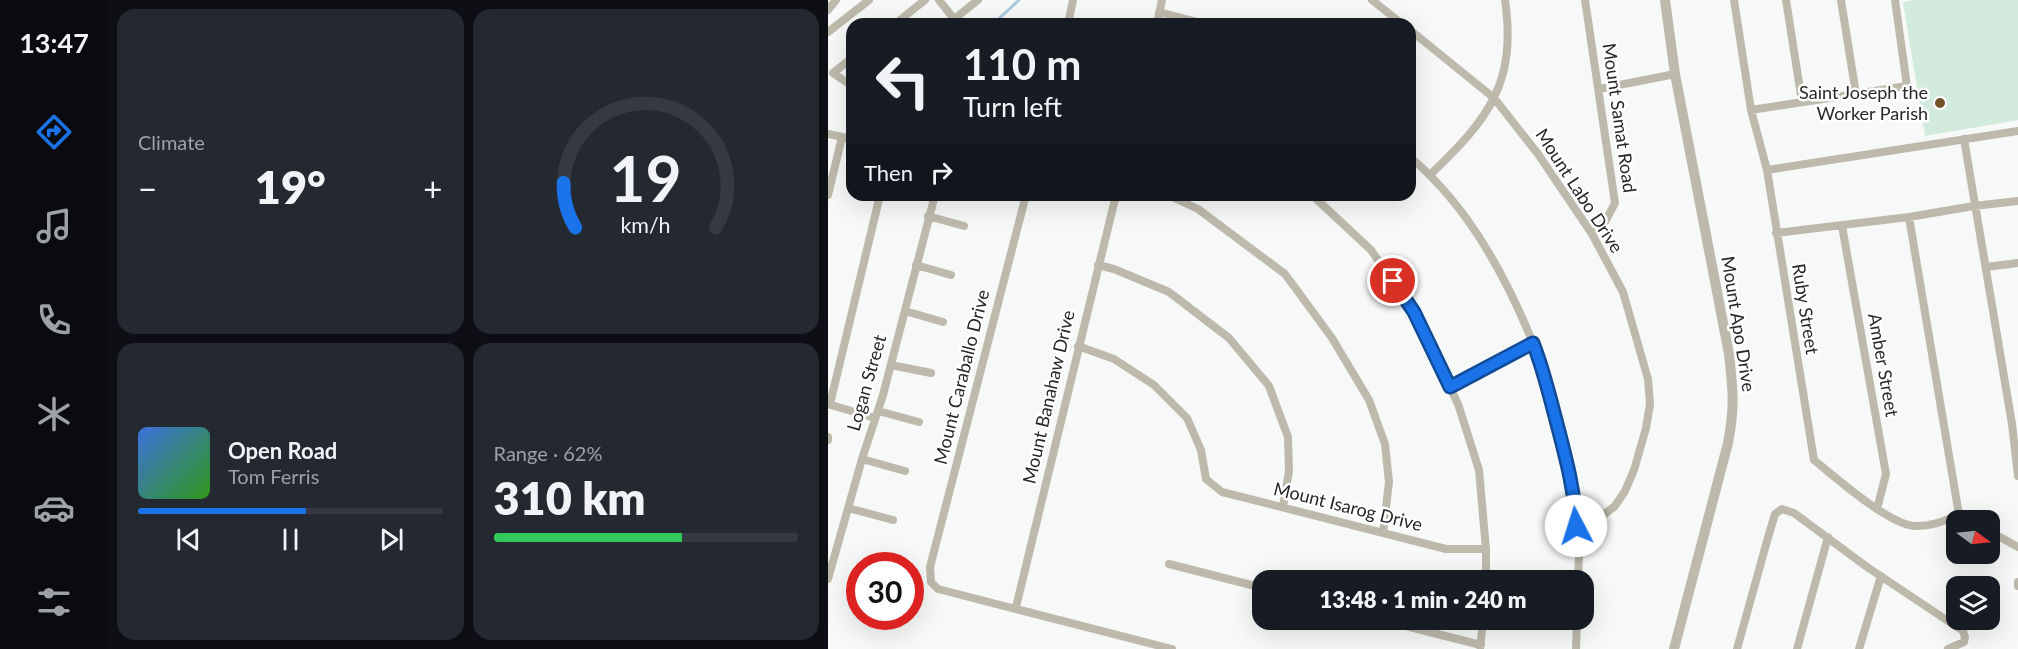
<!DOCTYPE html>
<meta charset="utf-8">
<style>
:root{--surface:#171b24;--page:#242831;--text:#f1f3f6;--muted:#9ea1a6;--line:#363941;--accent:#1a73e8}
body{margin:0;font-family:Lato,sans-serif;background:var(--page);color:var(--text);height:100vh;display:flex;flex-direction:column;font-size:22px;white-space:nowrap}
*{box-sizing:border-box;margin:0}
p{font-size:20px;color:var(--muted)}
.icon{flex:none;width:33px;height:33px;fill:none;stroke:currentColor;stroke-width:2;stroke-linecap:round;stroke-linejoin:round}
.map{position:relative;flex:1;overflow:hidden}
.details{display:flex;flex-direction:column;gap:9px;padding:9px;background:#0d0f14;width:720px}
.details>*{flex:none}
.banner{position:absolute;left:18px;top:18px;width:570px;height:183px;border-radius:18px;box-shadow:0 6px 24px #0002;background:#171b24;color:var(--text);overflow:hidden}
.needle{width:39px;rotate:105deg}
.fabs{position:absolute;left:1118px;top:510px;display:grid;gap:12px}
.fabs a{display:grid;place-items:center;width:54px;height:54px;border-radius:12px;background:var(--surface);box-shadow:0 6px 24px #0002;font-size:30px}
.speed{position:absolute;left:18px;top:552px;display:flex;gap:12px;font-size:30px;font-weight:700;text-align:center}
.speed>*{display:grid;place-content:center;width:78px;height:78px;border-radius:50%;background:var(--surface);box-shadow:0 6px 24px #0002;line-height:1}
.speed .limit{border:9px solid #d22;background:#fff;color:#111}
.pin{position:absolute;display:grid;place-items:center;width:51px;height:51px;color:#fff;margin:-26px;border:3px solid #fff;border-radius:50%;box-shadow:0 2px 6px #0007}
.me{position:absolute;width:66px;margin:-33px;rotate:355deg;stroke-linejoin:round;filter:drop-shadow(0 0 4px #0008)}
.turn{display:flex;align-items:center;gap:21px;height:126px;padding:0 18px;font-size:27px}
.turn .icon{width:78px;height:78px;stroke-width:2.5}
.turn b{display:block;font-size:42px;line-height:51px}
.then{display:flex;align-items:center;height:57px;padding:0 18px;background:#0003;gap:12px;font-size:22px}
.big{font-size:45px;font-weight:800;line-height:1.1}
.details .tile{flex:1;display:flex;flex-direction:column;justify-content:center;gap:9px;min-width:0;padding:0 21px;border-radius:18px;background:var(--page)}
.details .dial{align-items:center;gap:0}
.dial svg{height:156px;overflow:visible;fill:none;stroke:var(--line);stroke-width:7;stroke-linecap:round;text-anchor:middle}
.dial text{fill:var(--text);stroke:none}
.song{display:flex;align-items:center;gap:18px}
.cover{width:72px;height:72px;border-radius:9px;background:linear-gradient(135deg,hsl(220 70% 55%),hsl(110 70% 35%))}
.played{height:6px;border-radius:3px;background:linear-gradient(90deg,var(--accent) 55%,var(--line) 55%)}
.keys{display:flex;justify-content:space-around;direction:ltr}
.heat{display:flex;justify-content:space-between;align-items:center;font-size:33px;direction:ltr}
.charge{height:9px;border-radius:4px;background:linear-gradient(90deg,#34c759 62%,var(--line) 0)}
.details .tiles{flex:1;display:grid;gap:9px;grid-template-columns:repeat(2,1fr)}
.trip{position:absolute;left:424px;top:570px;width:342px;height:60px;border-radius:18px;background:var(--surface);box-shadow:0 6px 24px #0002;font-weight:800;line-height:60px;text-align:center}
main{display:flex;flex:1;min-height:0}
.tabs{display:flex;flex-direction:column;width:108px;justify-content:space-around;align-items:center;background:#090b0e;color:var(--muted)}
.tabs .icon{width:42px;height:42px}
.tabs .selected{color:var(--accent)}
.tabs b{font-size:27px;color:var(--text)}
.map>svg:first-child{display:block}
.green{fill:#d2ebdc}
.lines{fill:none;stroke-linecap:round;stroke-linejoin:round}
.stream{stroke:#a7cadb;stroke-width:3}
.minor{stroke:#bdb9ab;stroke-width:8}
.tertiary{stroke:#bdb9ab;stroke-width:10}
.route-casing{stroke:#114b97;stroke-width:15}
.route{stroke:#1a73e8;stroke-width:10}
.poi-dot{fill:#725228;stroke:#fff;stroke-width:2}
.labels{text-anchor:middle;stroke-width:5;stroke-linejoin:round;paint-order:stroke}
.poi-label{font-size:18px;fill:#272727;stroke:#fff;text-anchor:end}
.street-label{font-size:18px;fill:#272727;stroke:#fff}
</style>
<main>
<nav class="tabs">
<b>13:47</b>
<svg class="icon selected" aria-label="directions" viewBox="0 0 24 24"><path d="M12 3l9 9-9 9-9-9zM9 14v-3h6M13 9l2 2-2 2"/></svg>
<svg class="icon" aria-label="music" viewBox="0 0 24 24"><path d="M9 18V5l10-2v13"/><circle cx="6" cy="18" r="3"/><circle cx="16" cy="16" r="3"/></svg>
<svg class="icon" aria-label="phone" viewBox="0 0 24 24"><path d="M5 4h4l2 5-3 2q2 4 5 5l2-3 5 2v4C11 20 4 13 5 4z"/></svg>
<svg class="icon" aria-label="climate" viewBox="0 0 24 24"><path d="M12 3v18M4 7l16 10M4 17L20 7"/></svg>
<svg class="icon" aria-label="car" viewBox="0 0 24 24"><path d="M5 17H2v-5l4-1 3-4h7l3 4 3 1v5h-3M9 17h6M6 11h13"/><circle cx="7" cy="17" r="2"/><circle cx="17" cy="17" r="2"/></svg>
<svg class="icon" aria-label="filters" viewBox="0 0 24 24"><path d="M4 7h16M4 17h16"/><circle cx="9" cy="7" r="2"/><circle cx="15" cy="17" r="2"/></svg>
</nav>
<section class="details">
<div class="tiles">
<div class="tile"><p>Climate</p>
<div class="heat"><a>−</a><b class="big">19°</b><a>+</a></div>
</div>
<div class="tile dial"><svg viewBox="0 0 100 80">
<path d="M14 69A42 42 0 1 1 86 69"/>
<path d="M14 69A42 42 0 0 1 8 46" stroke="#1a73e8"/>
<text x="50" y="56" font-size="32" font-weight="700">19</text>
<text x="50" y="72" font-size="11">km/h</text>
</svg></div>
<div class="tile">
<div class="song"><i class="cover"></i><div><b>Open Road</b><p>Tom Ferris</p></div></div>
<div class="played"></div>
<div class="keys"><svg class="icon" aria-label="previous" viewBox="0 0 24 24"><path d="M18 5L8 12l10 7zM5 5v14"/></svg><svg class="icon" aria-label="pause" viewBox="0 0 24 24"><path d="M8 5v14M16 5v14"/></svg><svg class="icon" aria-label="next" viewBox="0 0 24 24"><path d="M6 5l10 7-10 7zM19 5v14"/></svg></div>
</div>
<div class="tile"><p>Range · 62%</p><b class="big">310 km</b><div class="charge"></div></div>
</div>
</section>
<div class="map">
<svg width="1190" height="649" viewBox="0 0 1190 649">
<rect width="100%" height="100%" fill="#f7f8f8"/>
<path class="green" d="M1086,0h104v120l-93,16 -22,-134z"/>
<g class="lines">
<path class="stream" d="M165,24l26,-24"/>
<path class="minor" d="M111,0l15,19
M544,0l30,24
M757,0l30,203 -10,19 -13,12
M906,0l17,110 16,60 47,290c22,18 73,63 100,66 16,1 30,-5 45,-11
M958,0l16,102
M1013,0l15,94
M0,10l8,-10
M331,12l46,12
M67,24l30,-24
M120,24l30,-24
M240,24l5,-24
M329,24l5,-24
M582,30l84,68 44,56 54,80 31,58 25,87 2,25 -4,24 -12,42 -9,21 -10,15 -13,10 -25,10
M0,32l41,-32
M24,58l-19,15 19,13
M771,89l76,-15
M923,110l156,-24 -12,-86
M0,134l24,5
M1136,139l48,285 6,52
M582,157c63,53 102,131 131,206l34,138 4,55 -1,24
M939,170l251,-39
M603,174c57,-55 86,-90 74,-174
M0,195l14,-58
M198,195l-96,372 1,15 7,7 234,60
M340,195l30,14 87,65 47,64 37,62 16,44 4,38 -6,51
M484,195l59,55 43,62 44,92 21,66 7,79v31
M100,216l36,10
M1081,217l50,298 10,5
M1014,226l44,248 -9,35
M948,233l133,-16 65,-11 44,-5
M88,265l35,10
M270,265l16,4 55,23 60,46 40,48 19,51 1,34 -6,36
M1158,267l32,-4
M77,311l38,11
M250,346l36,13 40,26 33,33 14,32 5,29 16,13 224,57h40
M63,365l40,8
M622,387l83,-44
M0,404l47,14
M2,404l50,-209
M50,411l41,11
M0,437v3
M34,459l43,12
M20,508l45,12
M1161,531l29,16
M341,564l94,24
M0,579l34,-120 21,-64 52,-200
M1190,582v4
M188,607l100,-412
M554,620l99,25
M652,649l3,-29
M748,649l1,-29
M909,649l30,-108 8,-27 7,-5 12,4 73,54 96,64 2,6 -1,5 -16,7
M969,649l31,-112
M1031,649l22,-73"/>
<path class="tertiary" d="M837,0l10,74 54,280c4,36 6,53 -1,89l-54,206"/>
</g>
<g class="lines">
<defs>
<path id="route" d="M565,281l21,31 36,75 83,-44c10,25 16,51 23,77 9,35 19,70 20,106"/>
</defs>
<use href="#route" class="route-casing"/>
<use href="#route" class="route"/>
</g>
<circle class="poi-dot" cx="1112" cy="103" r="6"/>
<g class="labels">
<g class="poi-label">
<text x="1100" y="99">Saint Joseph the<tspan x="1100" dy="21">Worker Parish</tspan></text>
</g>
<g class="street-label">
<text transform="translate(791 118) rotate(82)" y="6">Mount Samat Road</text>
<text transform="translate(751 191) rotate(57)" y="6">Mount Labo Drive</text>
<text transform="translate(977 309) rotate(81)" y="6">Ruby Street</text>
<text transform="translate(910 324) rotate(81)" y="6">Mount Apo Drive</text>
<text transform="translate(1055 365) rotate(80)" y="6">Amber Street</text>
<text transform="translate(134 377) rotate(-76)" y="6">Mount Caraballo Drive</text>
<text transform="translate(39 383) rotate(-74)" y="6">Logan Street</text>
<text transform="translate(221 397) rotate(-77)" y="6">Mount Banahaw Drive</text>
<text transform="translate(520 507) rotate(14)" y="6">Mount Isarog Drive</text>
</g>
</g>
</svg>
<div class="fabs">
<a><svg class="needle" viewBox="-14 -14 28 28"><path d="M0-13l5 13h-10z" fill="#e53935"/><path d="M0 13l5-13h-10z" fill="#9ea1a6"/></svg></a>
<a><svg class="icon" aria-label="layers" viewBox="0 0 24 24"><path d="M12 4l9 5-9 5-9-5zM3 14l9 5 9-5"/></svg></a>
</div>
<div class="speed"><div class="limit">30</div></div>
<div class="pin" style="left:565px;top:281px;background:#d93025"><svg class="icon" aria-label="arrive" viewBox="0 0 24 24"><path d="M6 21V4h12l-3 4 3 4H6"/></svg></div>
<svg class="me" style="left:748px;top:526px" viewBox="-20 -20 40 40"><circle r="19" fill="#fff"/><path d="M0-13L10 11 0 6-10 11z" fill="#1a73e8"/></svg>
<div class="trip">13:48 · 1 min · 240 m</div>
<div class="banner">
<div class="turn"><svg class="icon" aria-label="left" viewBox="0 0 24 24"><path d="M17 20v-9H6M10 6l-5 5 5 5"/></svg><div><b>110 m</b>Turn left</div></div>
<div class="then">Then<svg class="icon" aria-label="right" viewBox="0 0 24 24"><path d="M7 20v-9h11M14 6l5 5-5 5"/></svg></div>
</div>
</div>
</main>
